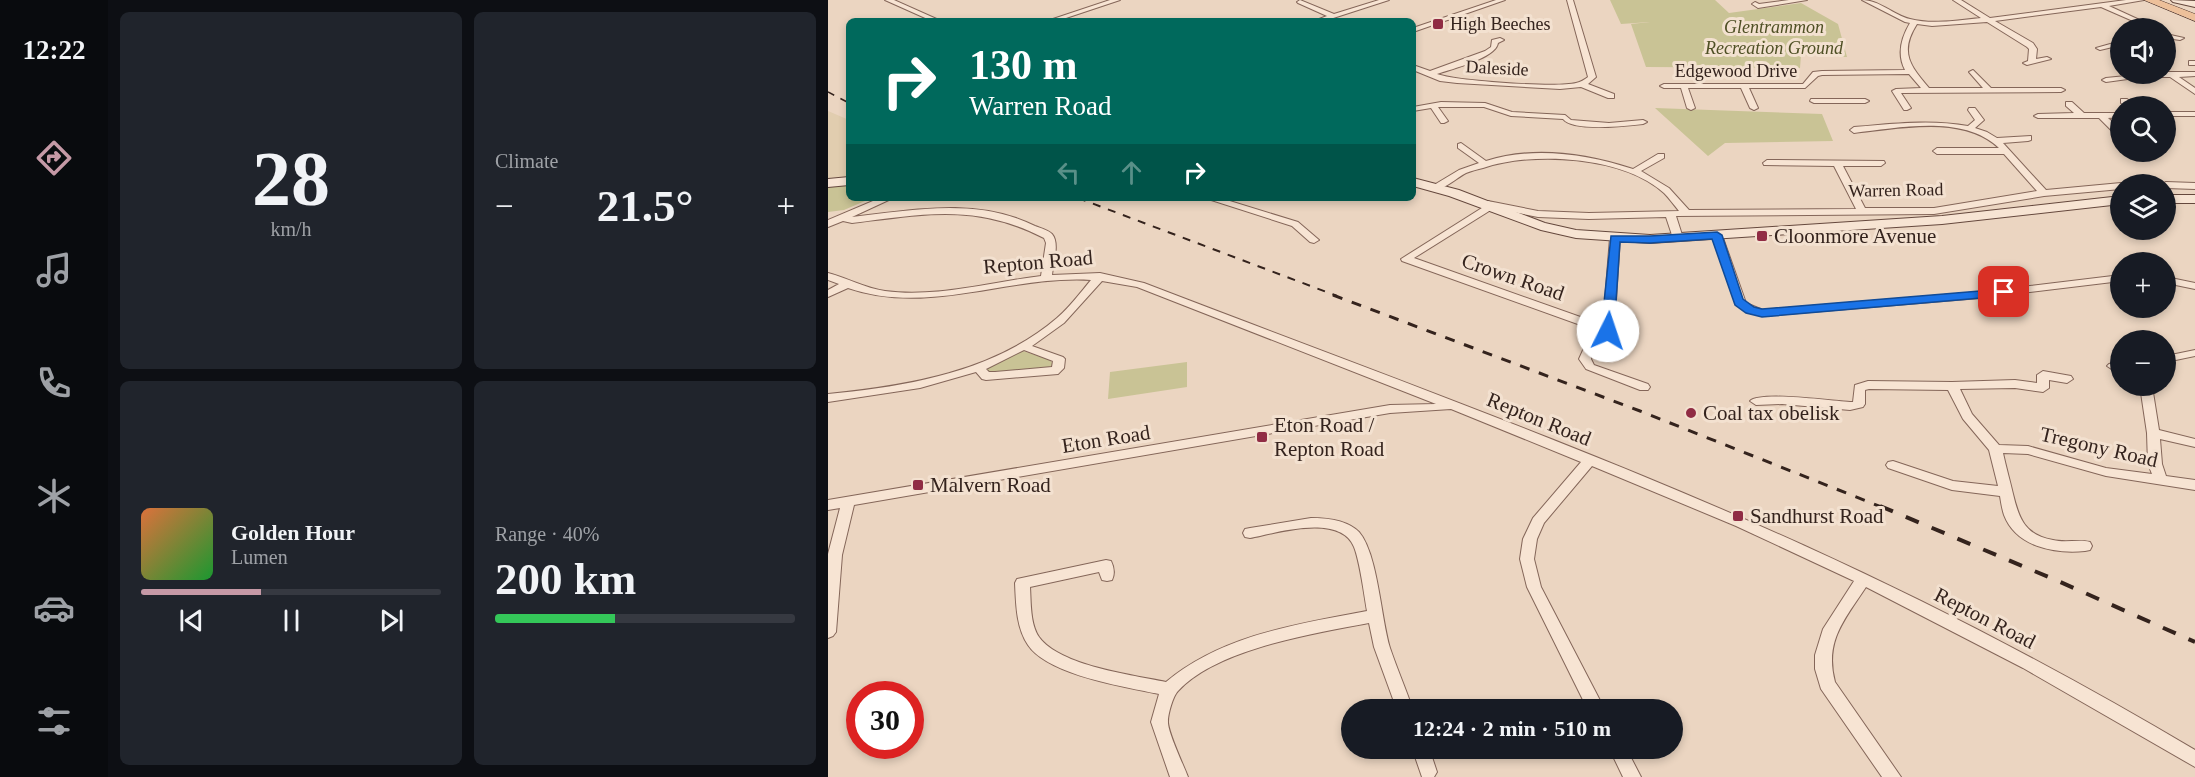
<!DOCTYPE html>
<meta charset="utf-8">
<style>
:root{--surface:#171b24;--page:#20242c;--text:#f1f3f6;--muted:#9ea1a6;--line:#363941;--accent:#c599a6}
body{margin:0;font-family:"Times New Roman",serif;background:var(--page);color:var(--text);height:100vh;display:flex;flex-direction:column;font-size:22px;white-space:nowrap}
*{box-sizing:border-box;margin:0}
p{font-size:20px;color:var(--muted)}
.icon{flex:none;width:33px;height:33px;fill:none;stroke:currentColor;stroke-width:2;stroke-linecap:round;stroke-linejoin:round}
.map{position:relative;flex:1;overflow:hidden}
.panel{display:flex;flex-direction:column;gap:12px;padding:12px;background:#0d0f14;width:720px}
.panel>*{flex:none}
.top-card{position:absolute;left:18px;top:18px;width:570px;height:183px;border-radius:9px;box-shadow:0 3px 9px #0003;background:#00695c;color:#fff;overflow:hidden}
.tools{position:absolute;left:1282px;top:18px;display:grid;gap:12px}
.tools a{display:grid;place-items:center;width:66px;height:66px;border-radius:50%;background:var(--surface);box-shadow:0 3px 9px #0003;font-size:30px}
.speed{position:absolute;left:18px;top:681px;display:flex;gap:12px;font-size:30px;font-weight:700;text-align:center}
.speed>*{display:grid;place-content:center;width:78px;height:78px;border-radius:50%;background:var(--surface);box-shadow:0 3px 9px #0003;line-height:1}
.speed .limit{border:9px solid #d22;background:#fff;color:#111}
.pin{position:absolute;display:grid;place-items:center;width:51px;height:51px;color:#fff;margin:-26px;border-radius:12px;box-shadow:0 3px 9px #0006}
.me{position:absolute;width:66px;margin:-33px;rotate:4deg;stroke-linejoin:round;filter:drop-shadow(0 0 4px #0008)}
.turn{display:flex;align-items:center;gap:21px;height:126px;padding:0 24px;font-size:27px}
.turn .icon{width:78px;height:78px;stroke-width:2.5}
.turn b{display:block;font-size:42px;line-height:51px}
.lanes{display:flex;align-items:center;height:57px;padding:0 24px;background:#0003;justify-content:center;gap:30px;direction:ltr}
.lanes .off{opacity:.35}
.big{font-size:45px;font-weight:800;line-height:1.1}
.panel .card{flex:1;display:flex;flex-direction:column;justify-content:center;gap:9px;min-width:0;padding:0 21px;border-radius:9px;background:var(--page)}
.panel .dial{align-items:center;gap:0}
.dial b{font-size:78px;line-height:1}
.song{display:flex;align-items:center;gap:18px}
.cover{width:72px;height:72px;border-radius:9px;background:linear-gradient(135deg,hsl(20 70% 55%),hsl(130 70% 35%))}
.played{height:6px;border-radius:3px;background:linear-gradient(90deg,var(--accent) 40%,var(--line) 40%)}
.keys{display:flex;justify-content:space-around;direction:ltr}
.heat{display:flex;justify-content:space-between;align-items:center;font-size:33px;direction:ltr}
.charge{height:9px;border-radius:4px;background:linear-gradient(90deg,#34c759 40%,var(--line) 0)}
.panel .tiles{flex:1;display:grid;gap:12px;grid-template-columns:repeat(2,1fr)}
.trip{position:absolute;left:513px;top:699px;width:342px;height:60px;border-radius:30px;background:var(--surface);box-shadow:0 3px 9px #0003;font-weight:800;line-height:60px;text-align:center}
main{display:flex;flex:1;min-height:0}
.tabs{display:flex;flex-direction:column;width:108px;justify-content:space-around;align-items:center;background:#090b0e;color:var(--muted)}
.tabs .icon{width:42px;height:42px}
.tabs .on{color:var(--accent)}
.tabs b{font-size:27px;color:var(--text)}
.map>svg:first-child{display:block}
.farmland{fill:#e1cdaf}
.green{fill:#c9c395}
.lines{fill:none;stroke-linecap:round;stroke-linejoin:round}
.street-casing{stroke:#846659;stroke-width:2}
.secondary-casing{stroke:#65483d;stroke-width:2}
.primary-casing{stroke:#51362e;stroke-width:1}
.street{fill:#f7e4d3;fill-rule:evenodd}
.secondary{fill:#f7e4d3;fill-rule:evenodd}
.primary{fill:#edc09a;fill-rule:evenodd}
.rail-far3{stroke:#34231d;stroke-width:1.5;stroke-dasharray:7 7;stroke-linecap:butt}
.rail-far2{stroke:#34231d;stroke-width:2;stroke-dasharray:8 8;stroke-linecap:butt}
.rail-far1{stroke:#34231d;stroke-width:3;stroke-dasharray:10 10;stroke-linecap:butt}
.rail{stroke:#34231d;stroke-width:4;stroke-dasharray:14 14;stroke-linecap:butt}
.route{fill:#1a73e8;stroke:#114b97;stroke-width:1.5}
.poi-dot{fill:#902c44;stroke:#f3e1d0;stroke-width:2}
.labels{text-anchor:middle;stroke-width:6;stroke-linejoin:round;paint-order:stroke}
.far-poi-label{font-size:18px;fill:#34231d;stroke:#f3e1d0;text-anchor:start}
.far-park-label{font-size:18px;font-style:italic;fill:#4f5025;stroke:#f3e1d0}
.far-street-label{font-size:18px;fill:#34231d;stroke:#f3e1d0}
.poi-label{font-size:21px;fill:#34231d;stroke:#f3e1d0;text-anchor:start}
.street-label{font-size:21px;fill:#34231d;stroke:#f3e1d0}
</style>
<main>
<nav class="tabs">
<b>12:22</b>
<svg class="icon on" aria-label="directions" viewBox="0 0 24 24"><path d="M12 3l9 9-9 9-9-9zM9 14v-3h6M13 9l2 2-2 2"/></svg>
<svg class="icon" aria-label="music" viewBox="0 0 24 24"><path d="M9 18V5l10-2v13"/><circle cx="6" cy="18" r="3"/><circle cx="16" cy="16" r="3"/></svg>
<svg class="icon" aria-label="phone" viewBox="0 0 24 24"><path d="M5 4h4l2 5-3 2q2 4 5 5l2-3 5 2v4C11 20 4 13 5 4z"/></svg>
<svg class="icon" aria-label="climate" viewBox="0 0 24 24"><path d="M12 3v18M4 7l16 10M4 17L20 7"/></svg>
<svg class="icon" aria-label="car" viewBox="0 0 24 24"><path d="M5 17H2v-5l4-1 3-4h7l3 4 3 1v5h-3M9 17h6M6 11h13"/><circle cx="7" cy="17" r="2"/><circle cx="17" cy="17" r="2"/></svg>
<svg class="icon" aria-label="filters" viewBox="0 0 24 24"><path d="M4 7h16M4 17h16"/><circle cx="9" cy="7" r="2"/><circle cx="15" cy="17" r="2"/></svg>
</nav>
<section class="panel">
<div class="tiles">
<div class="card dial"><b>28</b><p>km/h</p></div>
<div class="card"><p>Climate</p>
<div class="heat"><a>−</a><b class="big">21.5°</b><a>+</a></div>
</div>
<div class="card">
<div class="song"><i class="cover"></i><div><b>Golden Hour</b><p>Lumen</p></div></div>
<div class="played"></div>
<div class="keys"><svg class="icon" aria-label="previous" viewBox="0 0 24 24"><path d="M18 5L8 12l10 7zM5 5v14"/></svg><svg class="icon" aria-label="pause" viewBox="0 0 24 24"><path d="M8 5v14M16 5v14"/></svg><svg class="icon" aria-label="next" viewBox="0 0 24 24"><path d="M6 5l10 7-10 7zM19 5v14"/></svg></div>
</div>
<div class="card"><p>Range · 40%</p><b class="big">200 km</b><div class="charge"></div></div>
</div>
</section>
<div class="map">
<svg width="1367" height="777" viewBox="0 0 1367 777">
<rect width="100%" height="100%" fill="#ebd5c1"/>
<path class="farmland" d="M0,111l21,9v56l-21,2z"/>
<path class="green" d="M782,0h105l14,13 72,-10 37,21 9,33 -46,-2 -1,13 -154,-1 -15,-43 19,-2 -29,2z
M827,108l167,6 11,27 -108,2 -17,13z
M21,184v14h23l-28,12 -16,2v-26z
M192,350l30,10 4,5 -2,3 -61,6 -7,-8z
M359,362v25l-79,12 2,-27z"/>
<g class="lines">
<defs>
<path id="street" d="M57,0h9l47,21h-9z
M282,0h10l-63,21h-10z
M472,0l34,14 45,-14h10l-65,21h-10l13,-5 -29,-13 -1,-1z
M668,0h9l-92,32v-4z
M739,0h6l23,77 -8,7 26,10v4h-6l-27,-11 -21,2 -103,-6 -17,-2 -27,-11v-5l17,6 55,-20 6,-4 1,-7 8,-2 4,2 -6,3c-2,15 -46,26 -61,31 19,7 119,14 139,9 5,-1 8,-3 12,-6z
M961,0h18l-49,8 -6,-4 3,-2 4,2z
M1034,0c18,0 31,15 48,19 23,6 48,1 71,-1l-28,-18h8l29,18 136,-18h18l-35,6 48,22h-8l-48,-21 -106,14 38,22 4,6 -1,10 11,-2 4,2 -24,6 -4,-2 5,-2 1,-12 -2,-2 -40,-25 -55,4 -15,-2c-18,28 -7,42 12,64h54l-14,-16 4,-2 18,18h70l4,2 -4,2 -160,1 10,15 -4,2h-3l-12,-19 4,-2 25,-1 -12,-14 -87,1 -4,1 -13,12h-56l9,20 -4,2 -4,-2 -9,-20h-53l7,20 -4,2 -4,-2 -6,-20h-17l-4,-2 4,-2h139l10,-12 9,-1 83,-1c-8,-15 -4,-32 5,-47l-5,-1z
M1338,34l18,4 -4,2 -14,-2z
M1293,41v4l-21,5 -4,-2z
M1361,61h6v4h-6z
M1338,72h29v4l-16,1 16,11v6l-25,-17h-28l-36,5 -4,-2 4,-2z
M983,99h54l4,2 -4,2h-51l-4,-2z
M1293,99h6l8,7h-9l-5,-3z
M613,102l44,1 27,9 53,3 6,5 38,3 34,-3 4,2 -4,2c-17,2 -70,8 -80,-5l-52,-3 -27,-9h-46l10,14 -4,2h-3l-10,-15 -18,3v-4z
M1238,102h6l12,11h37v4l-13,1 13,12v4h-6l-16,-16h-61l-4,-2 4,-2 36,-1 -8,-7z
M1141,108h6l9,12 -9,8 12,4 10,6 34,-2v4l-3,1 -25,2 43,47 75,-7 4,1h-4v5l-77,7 -110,18 -258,2 7,22 -5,3 -5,-3 -7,-21 -77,2 -51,-2 -44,-9 -80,50 189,67 7,-87 2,-2h6l2,2 -6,93 -21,20 -2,8 3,6 54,19 2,3 -2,3h-8l-54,-21 -7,-10 5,-11 16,-16 -198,-71 -1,-2 84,-53 -2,-2 5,-3 50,10 51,2 90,-2c-5,-6 -10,-13 -15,-18 -41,-37 -131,-42 -181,-25 -5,1 -12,3 -17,5 -10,5 -21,17 -32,16v-4l25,-15 20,-7 -21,-15v-4l3,-1 25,18c47,-15 101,-7 147,8l25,-15h6v4l-23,13 28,17 20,22 167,-1 -22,-43 -70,-1 -1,-2 4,-3 117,1 1,2 -4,3h-38l22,42h69l103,-17 -33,-37h-67l-4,-3 4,-3h62c-36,-34 -100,-20 -145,-15l-4,-3 4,-3c38,-3 76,-8 114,-1l7,-6 -7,-10z
M1338,112h29v4h-29z
M1338,182l29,1v6l-29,-1v-4h-4z
M52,198h13l-41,19c60,-7 126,-20 183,9 5,2 13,4 17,8 8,9 1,30 0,41l48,-2 44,10c221,85 445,165 661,263 134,61 264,129 390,204v17l-172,-99 -157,-81c-21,32 -42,54 -31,95l66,95h-19l-61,-88 -6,-20v-14l8,-26 31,-48 -118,-55 -144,-60 -48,57 -7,16 -3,20 7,28 64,123h-17l-61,-123 -7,-28 3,-20 10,-21 48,-56 -130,-53 -61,4 -536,92 -12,50 -6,77 -3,4 -5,2v-84l12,-46 -12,2v-10l562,-95 46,-1 -299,-117 -35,-6 -38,42 -32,23 31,11 2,2 -1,9 -6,6 -72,6 -4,-1 -6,-7 -56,16 -92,14v-8c80,-8 166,-22 229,-76 13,-11 23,-25 34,-38 -82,-5 -162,36 -243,8l-20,9v-7l11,-6 -11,-4v-7c19,5 37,15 57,18 51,7 106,-9 156,-15l5,-33 -2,-5c-68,-35 -120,-24 -192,-15l-9,-2 -15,6v-7zM196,350l29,11 -1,6 -57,5h-6l-3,-3z
M377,198h15l78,24 21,18 -5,3 -4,-1 -18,-16z
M889,232l5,3 24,68 17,7 217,-18 141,-17v6l-141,17 -218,18 -26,-11 -24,-70z
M1338,277l29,6v6l-29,-6z
M1367,350v6l-29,6v-6z
M1293,361v8l-8,1 -6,-4 2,-2z
M1215,371l28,5 2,3 -6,4 -18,-3v8l-6,4 -28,-4 -55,1 12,25 27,31 29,1 78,22 46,6 -4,-10 -1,-31 -7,-47h12l7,44 36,9v8l-35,-8 2,25 4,12 29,4v10l-89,-14 -78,-22 -25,-1c3,14 7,28 10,41 6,25 12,41 40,46 12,3 26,-1 37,2l2,4 -2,4 -5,1c-30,3 -69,-4 -81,-36 -2,-6 -3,-13 -4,-19l-48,-6 -64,-22 -2,-3 2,-3 5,-1 60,20 45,5 -9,-36 -26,-31 -15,-29 -79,-1 -4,1v14l-2,3 -13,3 -68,-6 -26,1 -6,-4c11,-10 82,0 100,1h3l2,-17 13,-4 84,1 63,-2 22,3v-8z
M483,518c16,0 36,2 48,14 19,22 22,87 31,116 7,21 16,41 23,62h-16l-23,-63 -5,-24c-54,10 -153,26 -191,68 -5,5 -10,23 -10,30 -1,10 16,45 20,56h-18l-19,-55 8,-28c-34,-7 -111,-19 -131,-49 -12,-18 -12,-41 -13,-62l2,-4 89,-19 5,1c3,6 4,13 1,19l-5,1 -5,-1 -3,-8 -69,15c1,15 0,37 9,50 21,29 94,38 127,45 56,-47 132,-58 201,-71 -3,-17 -7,-49 -13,-64 -14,-34 -78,-14 -104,-9l-5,-1 -2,-4 2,-4 5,-1z
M584,748h17l8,24 -3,5h-12z
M781,748h17l15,29h-18z"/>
<path id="secondary" d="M1343,0l24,1v6l-22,-5z
M21,177v8l-21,2v-8z
M585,178l46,12 86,33 31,7 74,5 292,-19 179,-20v8l-179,20 -292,19 -74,-5 -35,-8 -92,-34 -36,-10z
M1338,195h29v8h-29z"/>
<path id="primary" d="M1316,0h15l36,14v7z"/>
</defs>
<use href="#street" class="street-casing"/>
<use href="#secondary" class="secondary-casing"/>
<use href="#primary" class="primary-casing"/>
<use href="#street" class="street"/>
<use href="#secondary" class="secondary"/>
<use href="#primary" class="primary"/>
<path class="rail-far3" d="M0,92l21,11"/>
<path class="rail-far2" d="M250,198l259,98"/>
<path class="rail-far1" d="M505,295l307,116 244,97"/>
<path class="rail" d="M1052,506l178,75 137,61"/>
</g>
<path class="route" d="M889,232l5,3 21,64 11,8 8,2 242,-20 6,3 -6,4 -242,21 -16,-4 -11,-8 -23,-66 -62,4 -30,-1 -6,89 -6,4 -5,-1 -2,-3 10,-95h39z"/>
<g class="poi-dot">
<rect x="604" y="18" width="12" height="12" rx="3"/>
<rect x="928" y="230" width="12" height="12" rx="3"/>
<circle cx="863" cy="413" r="6"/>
<rect x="428" y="431" width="12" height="12" rx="3"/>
<rect x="84" y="479" width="12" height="12" rx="3"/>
<rect x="904" y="510" width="12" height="12" rx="3"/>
</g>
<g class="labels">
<g class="far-poi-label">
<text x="622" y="30">High Beeches</text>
</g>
<g class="far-park-label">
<text x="946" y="33">Glentrammon<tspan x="946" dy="21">Recreation Ground</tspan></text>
</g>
<g class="far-street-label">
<text transform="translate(669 68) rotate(3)" y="6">Daleside</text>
<text x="908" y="77">Edgewood Drive</text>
<text transform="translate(1068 190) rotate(-1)" y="6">Warren Road</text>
</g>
<g class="poi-label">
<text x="946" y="243">Cloonmore Avenue</text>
<text x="875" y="420">Coal tax obelisk</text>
<text x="446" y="432">Eton Road /<tspan x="446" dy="24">Repton Road</tspan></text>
<text x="102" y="492">Malvern Road</text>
<text x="922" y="523">Sandhurst Road</text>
</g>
<g class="street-label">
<text transform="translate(210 262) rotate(-5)" y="7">Repton Road</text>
<text transform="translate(685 277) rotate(19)" y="7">Crown Road</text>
<text transform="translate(711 419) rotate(22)" y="7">Repton Road</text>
<text transform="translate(278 439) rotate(-9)" y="7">Eton Road</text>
<text transform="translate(1271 447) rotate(13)" y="7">Tregony Road</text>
<text transform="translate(1157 618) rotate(27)" y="7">Repton Road</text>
</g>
</g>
</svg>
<div class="tools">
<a><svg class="icon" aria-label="sound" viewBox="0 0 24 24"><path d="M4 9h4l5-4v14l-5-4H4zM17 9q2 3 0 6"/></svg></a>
<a><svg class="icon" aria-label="search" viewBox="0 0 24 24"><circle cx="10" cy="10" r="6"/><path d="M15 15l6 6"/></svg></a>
<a><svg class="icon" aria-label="layers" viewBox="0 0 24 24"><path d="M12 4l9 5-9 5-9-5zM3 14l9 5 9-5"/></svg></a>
<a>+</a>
<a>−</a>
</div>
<div class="speed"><div class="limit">30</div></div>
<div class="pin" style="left:1176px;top:292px;background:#d93025"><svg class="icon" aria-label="arrive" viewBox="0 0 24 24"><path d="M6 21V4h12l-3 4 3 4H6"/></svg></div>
<svg class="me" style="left:780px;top:331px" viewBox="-20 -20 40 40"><circle r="19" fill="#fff"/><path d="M0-13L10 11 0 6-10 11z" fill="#1a73e8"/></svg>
<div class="trip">12:24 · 2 min · 510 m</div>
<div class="top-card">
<div class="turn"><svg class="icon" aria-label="right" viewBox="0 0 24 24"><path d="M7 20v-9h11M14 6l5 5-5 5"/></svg><div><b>130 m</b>Warren Road</div></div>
<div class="lanes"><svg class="icon off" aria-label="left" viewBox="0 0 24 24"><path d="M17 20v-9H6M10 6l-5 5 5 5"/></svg><svg class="icon off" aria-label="ahead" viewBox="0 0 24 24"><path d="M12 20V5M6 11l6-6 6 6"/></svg><svg class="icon" aria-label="right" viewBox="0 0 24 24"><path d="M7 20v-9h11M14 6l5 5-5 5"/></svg></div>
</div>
</div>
</main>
